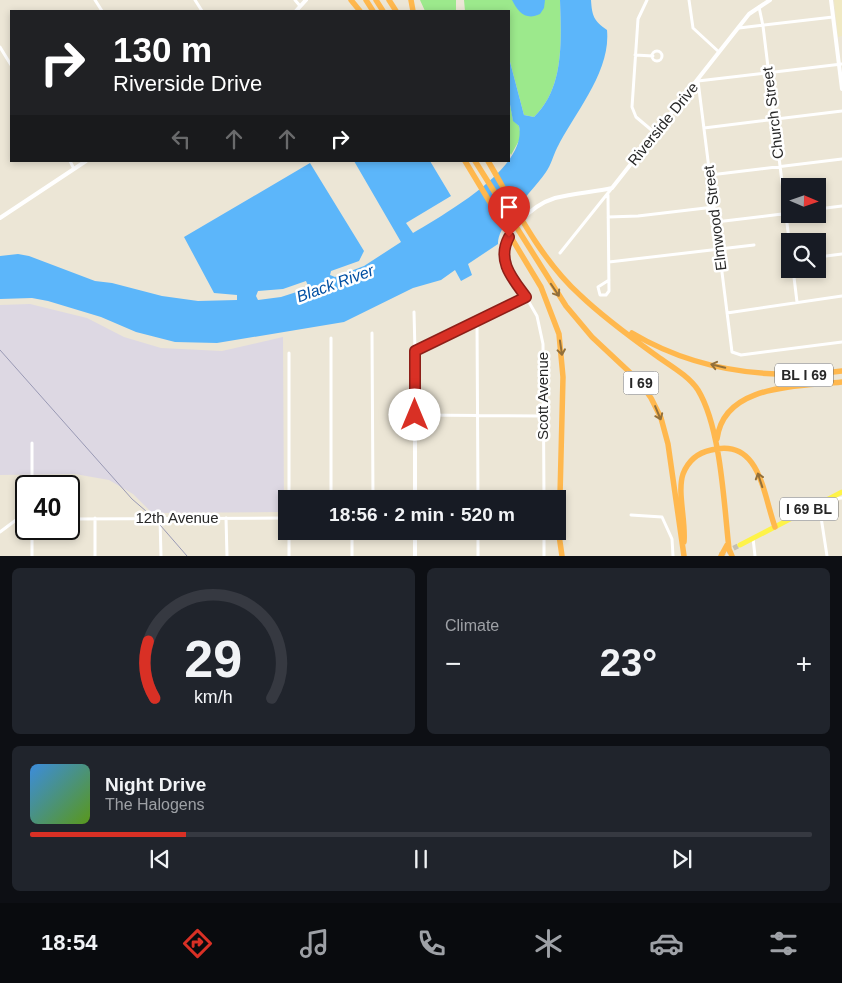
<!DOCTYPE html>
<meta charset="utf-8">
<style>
:root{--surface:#171b24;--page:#20242c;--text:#f1f3f6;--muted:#9ea1a6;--line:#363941;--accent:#d93025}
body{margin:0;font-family:Arial,sans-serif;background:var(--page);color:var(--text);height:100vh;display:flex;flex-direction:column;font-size:19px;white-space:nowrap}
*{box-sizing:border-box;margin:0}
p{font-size:16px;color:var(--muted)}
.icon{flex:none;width:28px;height:28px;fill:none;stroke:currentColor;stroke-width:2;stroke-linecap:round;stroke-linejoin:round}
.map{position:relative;height:556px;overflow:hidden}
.side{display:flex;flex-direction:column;gap:12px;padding:12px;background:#0d0f14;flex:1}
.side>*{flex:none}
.hud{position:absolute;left:10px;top:10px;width:500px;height:152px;border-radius:0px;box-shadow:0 2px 8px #0003;background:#202124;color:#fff;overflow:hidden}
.needle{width:32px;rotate:92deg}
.tools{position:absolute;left:781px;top:178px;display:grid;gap:10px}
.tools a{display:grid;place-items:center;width:45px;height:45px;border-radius:0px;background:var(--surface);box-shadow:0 2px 8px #0003;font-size:25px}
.speed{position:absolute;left:15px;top:475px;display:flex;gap:10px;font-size:25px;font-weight:700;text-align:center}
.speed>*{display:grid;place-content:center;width:65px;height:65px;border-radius:50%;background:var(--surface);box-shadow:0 2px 8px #0003;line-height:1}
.speed .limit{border:2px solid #111;border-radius:8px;background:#fff;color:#111}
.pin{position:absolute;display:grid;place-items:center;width:42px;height:42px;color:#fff;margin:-51px -21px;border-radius:50% 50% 50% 0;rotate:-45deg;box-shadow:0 0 5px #0007}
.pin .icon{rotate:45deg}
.me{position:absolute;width:55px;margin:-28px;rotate:0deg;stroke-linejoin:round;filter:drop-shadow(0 0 4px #0008)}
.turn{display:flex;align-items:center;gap:18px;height:105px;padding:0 20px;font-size:22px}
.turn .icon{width:65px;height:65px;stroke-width:2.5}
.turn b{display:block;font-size:35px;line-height:42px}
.lanes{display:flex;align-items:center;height:48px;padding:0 20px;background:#0003;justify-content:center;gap:25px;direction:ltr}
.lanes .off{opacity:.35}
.big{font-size:38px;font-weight:700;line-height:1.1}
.side .widget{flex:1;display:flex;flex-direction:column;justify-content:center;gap:8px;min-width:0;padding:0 18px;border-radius:8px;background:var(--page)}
.side .dial{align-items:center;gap:0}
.dial svg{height:130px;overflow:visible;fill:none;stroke:var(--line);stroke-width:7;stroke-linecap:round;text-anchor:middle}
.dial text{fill:var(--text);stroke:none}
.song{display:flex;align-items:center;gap:15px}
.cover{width:60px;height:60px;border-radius:8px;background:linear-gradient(135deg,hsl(210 70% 55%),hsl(90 70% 35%))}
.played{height:5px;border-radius:2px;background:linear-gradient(90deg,var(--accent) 20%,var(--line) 20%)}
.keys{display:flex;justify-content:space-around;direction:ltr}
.heat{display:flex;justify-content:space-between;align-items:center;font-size:28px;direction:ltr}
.side .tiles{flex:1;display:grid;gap:12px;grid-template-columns:1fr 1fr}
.widget:last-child{grid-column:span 2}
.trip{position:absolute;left:278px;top:490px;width:288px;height:50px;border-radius:0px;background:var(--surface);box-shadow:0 2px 8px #0003;font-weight:700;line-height:50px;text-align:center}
.menu{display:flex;height:80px;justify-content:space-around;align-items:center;background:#090b0e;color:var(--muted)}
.menu .icon{width:35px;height:35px}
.menu .current{color:var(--accent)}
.menu b{font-size:22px;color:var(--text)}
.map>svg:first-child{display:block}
.industrial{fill:#ddd8e3}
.education{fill:#f0e9c3}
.green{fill:#9ce98c}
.water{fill:#5cb6fa;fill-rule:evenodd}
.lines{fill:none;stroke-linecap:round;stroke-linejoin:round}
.primary-tunnel{stroke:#c5c0b3;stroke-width:5;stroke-dasharray:5 2.5;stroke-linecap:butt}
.minor{stroke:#fff;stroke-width:3}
.tertiary{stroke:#fff;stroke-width:4}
.primary{stroke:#fef348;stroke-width:5}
.motorway{stroke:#ffb84e;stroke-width:5.5}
.rail{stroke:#9999b4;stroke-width:1}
.oneway{stroke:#93703a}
.route-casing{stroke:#8d1f18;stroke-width:12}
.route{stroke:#d93025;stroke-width:9}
.labels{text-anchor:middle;stroke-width:5;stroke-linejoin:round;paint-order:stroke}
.shield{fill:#fff;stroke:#686868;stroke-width:1}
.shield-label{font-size:14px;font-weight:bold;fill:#272727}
.street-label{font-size:15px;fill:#272727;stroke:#fff}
.water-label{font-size:16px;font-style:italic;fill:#004fa2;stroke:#fff}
</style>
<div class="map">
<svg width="842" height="556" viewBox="0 0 842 556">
<rect width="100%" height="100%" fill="#ece6d6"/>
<path class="industrial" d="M30,304l57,14 37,19 37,11 61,3 61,-14 1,175 -132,1 -19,-19 -24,-14 -34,-6 -75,1v-170z"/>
<path class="education" d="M834,0h8v36l-4,1z"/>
<path class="green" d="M420,0h36v11h-31z
M464,0h96c1,39 5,87 -26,117l-10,-2 -15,-57v-47h-44z
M509,99l4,21 6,6 2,11 -10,18 -2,-4z"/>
<path class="water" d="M512,0h33l-1,8 -4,6c-14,7 -22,-2 -28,-14z
M560,0h31c1,16 3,21 16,30 4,42 -32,82 -50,118 -4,8 -6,17 -11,24 -12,18 -49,52 -48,72l-30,20 4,11 -11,6 -6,-11 -14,10 -28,8 -69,34 -127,21 -42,-1 -39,-10 -35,-15 -53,-16 -16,-3 -32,1v-43l18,-2 11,2 66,25 17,2 50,13 36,5 39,-1v-5l-23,-2 -30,-56 126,-74 54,88 -5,10 -28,10 -1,4 5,2 29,-11 37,-24 -47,-81h76l21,35 -45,27 7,10c31,-19 115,-65 106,-107l-6,-5 -4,-22v-41l15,57 10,2c31,-30 27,-78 26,-117zM306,281l3,7 -28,9 -23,3 -2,-4 2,-5 25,-2z"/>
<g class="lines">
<path class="primary-tunnel" d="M720,555l20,-10"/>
<path class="minor" d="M95,0l7,11
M195,0l7,11
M295,0l5,6
M647,0l-9,19 -6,88 4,10 19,16
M689,0l4,28 26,24
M759,7l4,19 27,222
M739,28l94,-11
M0,47l11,18
M652 56a5 5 0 1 1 10 0a5 5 0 1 1-10 0Z
M635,55l18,1
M842,64l-144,17 34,271 9,3 101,-13
M704,128l138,-17
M70,161l4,8
M710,175l132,-16
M608,195l1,96 -3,4h-6l-2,-8 11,-7
M818,209l24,-3
M608,217l30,-1 76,-9
M716,222l74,-9
M560,253l52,-65
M818,257l24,-3
M609,262l145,-17
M793,269l4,33
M526,297l11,19 6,28 1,155
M414,312l1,39
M727,313l115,-17
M477,321l1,178
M372,333l1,166
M331,338v161
M289,353v146
M415,415l128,1
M32,486v-43
M833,499l9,-1
M819,504l8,52
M631,515l31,2 10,22 1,17
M95,518v38
M226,518l1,38
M69,519l217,-1
M160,519l1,37
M32,529v27
M289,531v25
M352,531v25
M478,531v25
M544,531v25
M0,532l16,-12 10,-1
M753,538l2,18"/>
<path class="tertiary" d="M831,0l11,89
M296,11l10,-11
M0,218l86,-57
M415,499v-148l111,-54c-7,-10 -19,-22 -22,-35 -5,-27 28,-57 51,-64 19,-5 39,-6 57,-10l137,-174 21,-14
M415,531v25"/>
<path class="primary" d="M740,545l102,-53"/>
<path class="motorway" d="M351,0l9,11
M366,0l7,11
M376,0l7,11
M389,0l7,11
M411,0l2,11
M465,161l76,126 18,47 4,43 -4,158 3,21
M475,161l91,145 26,31 47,44 12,17 10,20 7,26 16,112
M488,161c27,46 52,98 92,134 23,22 49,41 74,59 15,11 34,21 44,36 23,38 26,115 31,159l3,7
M632,333c64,38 137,47 210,38
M717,439c7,-56 82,-52 125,-57
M684,542c2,-21 -7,-50 -1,-68 5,-13 14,-21 28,-24 49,-13 52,44 64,77
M721,556l6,-11"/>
<path class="rail" d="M0,350l132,149 22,19 33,38"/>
</g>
<defs><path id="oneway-shaft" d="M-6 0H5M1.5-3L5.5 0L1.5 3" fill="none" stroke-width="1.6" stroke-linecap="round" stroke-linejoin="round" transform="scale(1.25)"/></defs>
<g class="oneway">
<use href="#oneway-shaft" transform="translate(555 290) rotate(56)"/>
<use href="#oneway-shaft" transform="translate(561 348) rotate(82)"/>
<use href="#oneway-shaft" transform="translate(718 366) rotate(-166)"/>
<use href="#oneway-shaft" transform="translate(658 413) rotate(67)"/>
<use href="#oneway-shaft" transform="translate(760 480) rotate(-108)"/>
</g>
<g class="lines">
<defs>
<path id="route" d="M415,415v-64l111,-54c-13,-18 -30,-36 -17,-60"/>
</defs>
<use href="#route" class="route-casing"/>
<use href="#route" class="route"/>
</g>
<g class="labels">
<g class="shield">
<rect x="775" y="363.5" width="58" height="23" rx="4"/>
<rect x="623.5" y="371.5" width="35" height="23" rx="4"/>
<rect x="780" y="497.5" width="58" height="23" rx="4"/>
</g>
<g class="shield-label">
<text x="804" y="380">BL I 69</text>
<text x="641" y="388">I 69</text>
<text x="809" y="514">I 69 BL</text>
</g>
<g class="street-label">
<text transform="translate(773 113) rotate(-97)" y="5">Church Street</text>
<text transform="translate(663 124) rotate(-51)" y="5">Riverside Drive</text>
<text transform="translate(715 218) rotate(-97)" y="5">Elmwood Street</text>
<text transform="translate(543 396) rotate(-90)" y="5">Scott Avenue</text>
<text x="177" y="523">12th Avenue</text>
</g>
<g class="water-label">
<text transform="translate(335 283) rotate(-20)" y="6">Black River</text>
</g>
</g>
</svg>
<div class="tools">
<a><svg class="needle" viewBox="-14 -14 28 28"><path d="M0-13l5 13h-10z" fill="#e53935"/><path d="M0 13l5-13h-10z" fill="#9ea1a6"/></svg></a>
<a><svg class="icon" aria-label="search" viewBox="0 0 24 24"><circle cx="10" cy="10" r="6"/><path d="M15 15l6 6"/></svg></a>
</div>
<div class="speed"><div class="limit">40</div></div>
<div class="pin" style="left:509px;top:237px;background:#d93025"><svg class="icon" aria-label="arrive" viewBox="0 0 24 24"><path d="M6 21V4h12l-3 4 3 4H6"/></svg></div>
<svg class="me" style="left:415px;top:415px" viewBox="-20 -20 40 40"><circle r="19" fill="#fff"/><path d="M0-13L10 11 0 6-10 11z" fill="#d93025"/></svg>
<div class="trip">18:56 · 2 min · 520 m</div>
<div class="hud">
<div class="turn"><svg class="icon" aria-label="right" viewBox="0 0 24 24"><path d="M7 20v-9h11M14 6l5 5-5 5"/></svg><div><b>130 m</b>Riverside Drive</div></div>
<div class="lanes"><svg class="icon off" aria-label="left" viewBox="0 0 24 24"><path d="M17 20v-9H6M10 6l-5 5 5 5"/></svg><svg class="icon off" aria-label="ahead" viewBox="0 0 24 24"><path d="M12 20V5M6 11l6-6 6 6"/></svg><svg class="icon off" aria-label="ahead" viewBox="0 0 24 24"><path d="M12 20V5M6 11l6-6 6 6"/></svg><svg class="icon" aria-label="right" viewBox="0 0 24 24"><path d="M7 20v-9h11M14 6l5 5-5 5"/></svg></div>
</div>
</div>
<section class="side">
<div class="tiles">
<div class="widget dial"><svg viewBox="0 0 100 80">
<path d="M14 69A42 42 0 1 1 86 69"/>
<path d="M14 69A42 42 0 0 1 10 34" stroke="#d93025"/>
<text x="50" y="56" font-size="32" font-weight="700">29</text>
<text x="50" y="72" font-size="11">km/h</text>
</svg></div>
<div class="widget"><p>Climate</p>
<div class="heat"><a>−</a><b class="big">23°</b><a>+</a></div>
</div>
<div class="widget">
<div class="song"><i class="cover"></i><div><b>Night Drive</b><p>The Halogens</p></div></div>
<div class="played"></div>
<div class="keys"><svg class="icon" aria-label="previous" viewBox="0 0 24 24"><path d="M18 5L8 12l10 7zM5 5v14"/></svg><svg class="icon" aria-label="pause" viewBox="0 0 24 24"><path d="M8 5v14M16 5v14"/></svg><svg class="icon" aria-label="next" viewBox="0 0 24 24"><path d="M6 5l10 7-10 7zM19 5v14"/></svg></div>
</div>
</div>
</section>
<nav class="menu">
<b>18:54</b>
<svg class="icon current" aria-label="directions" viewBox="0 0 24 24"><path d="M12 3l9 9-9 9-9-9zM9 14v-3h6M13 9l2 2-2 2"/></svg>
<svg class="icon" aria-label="music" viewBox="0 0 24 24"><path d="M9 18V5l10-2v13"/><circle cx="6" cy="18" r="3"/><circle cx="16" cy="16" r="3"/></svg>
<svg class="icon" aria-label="phone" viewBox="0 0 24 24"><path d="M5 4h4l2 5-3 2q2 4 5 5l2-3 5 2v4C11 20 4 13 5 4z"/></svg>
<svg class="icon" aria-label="climate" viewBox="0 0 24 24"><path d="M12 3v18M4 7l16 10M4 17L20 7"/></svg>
<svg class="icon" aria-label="car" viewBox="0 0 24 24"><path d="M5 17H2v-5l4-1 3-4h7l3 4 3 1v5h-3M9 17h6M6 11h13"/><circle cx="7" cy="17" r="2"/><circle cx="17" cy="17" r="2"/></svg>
<svg class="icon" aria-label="filters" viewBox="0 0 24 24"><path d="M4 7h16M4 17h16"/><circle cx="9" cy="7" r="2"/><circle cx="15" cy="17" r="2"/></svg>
</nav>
